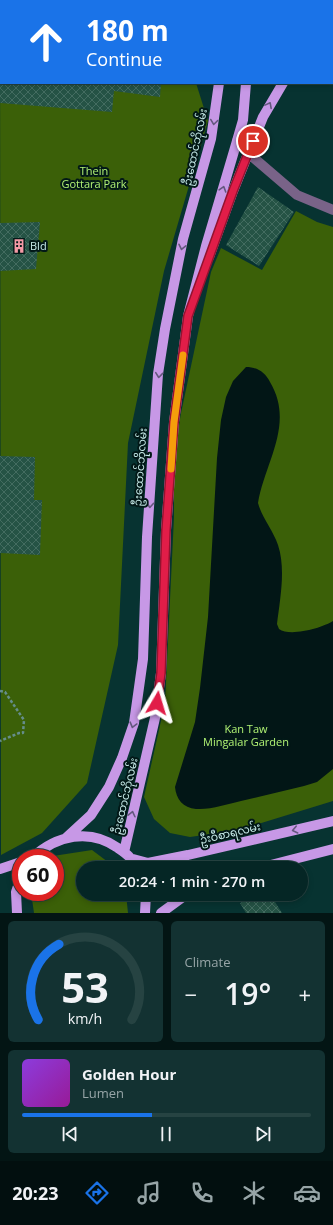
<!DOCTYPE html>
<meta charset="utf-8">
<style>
:root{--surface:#052625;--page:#133232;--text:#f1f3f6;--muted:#97a5a7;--line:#264342;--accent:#1a73e8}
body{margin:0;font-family:"Open Sans","Noto Sans Myanmar",sans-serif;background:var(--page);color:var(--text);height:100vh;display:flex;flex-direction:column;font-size:15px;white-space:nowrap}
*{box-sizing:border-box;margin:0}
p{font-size:13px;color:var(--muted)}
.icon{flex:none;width:22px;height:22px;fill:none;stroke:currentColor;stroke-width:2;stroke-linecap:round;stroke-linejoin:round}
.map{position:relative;height:913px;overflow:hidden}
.panel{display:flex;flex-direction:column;gap:8px;padding:8px;background:#031514;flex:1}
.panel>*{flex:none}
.guide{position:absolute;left:0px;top:0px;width:333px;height:84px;box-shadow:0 2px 6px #0003,0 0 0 1px var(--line);background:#1a73e8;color:#fff;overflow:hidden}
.speed{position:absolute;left:12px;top:849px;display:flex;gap:8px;font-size:20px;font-weight:700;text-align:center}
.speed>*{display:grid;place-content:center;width:52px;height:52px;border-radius:50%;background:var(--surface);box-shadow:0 2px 6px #0003,0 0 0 1px var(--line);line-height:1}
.speed .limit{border:6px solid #d22;background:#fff;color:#111}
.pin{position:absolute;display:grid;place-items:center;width:34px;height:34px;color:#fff;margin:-17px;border:2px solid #fff;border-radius:50%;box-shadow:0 1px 4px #0007}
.me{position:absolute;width:44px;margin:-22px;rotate:7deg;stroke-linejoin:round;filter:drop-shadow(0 0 3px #0008)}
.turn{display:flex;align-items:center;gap:14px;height:84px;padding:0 20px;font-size:18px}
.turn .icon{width:52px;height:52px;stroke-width:2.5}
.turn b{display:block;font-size:28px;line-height:34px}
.big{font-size:30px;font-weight:600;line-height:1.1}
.panel .tile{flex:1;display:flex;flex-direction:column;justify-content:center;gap:6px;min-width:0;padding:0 14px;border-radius:6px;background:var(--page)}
.panel .dial{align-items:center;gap:0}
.dial svg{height:104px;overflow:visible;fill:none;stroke:var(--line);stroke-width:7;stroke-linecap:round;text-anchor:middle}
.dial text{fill:var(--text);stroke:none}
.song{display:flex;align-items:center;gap:12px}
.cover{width:48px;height:48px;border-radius:6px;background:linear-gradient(135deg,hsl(270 70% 55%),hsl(300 70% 35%))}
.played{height:4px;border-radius:2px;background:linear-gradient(90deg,var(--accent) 45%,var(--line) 45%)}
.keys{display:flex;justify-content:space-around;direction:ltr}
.heat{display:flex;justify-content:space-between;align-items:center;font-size:22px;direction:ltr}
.panel .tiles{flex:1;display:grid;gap:8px;grid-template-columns:1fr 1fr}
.tile:last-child{grid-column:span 2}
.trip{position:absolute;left:76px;top:861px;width:232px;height:40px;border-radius:20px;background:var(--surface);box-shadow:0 2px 6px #0003,0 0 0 1px var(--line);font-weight:600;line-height:40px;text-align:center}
.dock{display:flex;height:64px;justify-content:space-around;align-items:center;background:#020f0f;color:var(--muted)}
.dock .icon{width:28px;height:28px}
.dock .selected{color:var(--accent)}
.dock b{font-size:18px;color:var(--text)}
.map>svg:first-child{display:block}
.green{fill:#3b6008}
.water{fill:#021616}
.building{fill:url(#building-cross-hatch)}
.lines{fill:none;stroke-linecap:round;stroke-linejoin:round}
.path{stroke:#658d8b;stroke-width:2.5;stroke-dasharray:3 2;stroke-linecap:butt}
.minor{stroke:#796388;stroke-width:10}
.major{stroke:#c798e6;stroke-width:10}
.oneway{stroke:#64587e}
.route-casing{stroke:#92132f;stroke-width:10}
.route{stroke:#e11d48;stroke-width:7}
.slow{stroke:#f59e0b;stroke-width:7}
.labels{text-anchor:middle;stroke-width:4;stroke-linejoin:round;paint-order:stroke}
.street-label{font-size:11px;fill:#c7ebe9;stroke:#021817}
.park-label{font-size:11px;fill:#b1f274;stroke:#021817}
.poi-label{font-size:11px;fill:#c7ebe9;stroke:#021817;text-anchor:start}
</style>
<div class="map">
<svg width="333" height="913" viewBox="0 0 333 913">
<defs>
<pattern id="building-cross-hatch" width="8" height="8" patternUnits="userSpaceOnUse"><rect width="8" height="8" fill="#255345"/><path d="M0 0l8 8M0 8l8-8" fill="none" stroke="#436c60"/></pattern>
</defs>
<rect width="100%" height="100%" fill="#073331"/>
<path class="green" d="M0,0h171l-170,1v82h195l12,38 -44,150 -36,172 -10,202 -31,138 -45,50 -41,22z
M296,211l21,11 16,5v574l-94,29 -49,7 -20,-4 -16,-14 -10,-22 21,-94 9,-186v-61l7,-43 30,-141 10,-24 41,22z
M92,850l24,18h-33v26h43l2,19h-94l-3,-21h24v-34h-4l2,-2z"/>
<path class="water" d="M246,367c11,0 19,5 24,15 25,42 -5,80 -12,121 4,15 15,27 20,42 8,24 2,54 -1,79l2,5c11,8 43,-1 54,-8v148l-16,13 -13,4c-21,5 -42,10 -63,15 -14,3 -30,9 -45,8 -13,-1 -20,-10 -21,-22l20,-65 5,-34 8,-71 9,-159 4,-38 5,-23 7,-16z"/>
<path class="building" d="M0,83h161l-1,14 -46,-6 -2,21 -112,-9z
M258,187l36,25 -35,54 -33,-21z
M40,222l-4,47 -36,2v-48z
M0,456l35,1 -1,43h8l-2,55 -40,-2z
M261,894h9l12,19h-36l-6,-10z"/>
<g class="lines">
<path class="path" d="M278,1v-1
M0,691l5,1 19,28 -1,13h-4l-19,8"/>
<path class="minor" d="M237,141l11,12 49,42 36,15"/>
<path class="major" d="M189,0v1
M208,0v1
M223,0v1
M245,0v1
M256,0l1,1
M332,64h1
M209,257l24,-66 30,-74 20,-34
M66,838l25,-23 18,-28 13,-29 12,-35 9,-64 4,-122 11,-163 7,-45 18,-90 28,-100 8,-56
M124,852l31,-134 6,-45 5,-143 8,-108 14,-106 18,-70 31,-105 6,-21 3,-37
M32,858c24,-23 58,-30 86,-10 9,6 14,10 19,20
M133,859l15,4 40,-8 145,-34
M259,868l74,-19
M0,869l21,-7
M17,913l-1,-21 5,-15
M145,913l1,-19
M161,913l26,-19"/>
</g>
<defs><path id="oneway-chevron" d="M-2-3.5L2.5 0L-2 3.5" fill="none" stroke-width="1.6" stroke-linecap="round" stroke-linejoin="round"/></defs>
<g class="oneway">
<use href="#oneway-chevron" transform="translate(269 105) rotate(-62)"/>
<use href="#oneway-chevron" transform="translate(214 122) rotate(98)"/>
<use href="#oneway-chevron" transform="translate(223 189) rotate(-73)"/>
<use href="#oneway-chevron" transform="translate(182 247) rotate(102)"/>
<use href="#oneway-chevron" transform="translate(159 375) rotate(96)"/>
<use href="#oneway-chevron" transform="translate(150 505) rotate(94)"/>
<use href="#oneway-chevron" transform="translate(133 725) rotate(105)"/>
<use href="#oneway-chevron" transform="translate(132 814) rotate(-77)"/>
<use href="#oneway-chevron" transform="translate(295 830) rotate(167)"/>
</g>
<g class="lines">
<defs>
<path id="route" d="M157,703l4,-30 5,-143 8,-108 14,-106 45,-125 20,-50"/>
</defs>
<use href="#route" class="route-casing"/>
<use href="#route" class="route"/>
<path class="slow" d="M171,469l3,-47 9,-67"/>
</g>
<defs>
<symbol id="building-bare" viewBox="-9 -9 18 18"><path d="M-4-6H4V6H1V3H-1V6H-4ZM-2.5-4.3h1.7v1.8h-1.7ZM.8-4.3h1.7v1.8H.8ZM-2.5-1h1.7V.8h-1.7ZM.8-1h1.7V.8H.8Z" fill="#f49aa6" stroke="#021817" stroke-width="2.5" paint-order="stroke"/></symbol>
</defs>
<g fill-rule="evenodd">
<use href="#building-bare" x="9" y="236" width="20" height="20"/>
</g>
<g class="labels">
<g class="street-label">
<text transform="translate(195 147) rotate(-78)" y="4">ဦးထောင်ဘိုလမ်း</text>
<text transform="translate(140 467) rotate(-86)" y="4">ဦးထောင်ဘိုလမ်း</text>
<text transform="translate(125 796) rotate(-77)" y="4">ဦးထောင်ဘိုလမ်း</text>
<text transform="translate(230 833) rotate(-13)" y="4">ဦးဝီစာရလမ်း</text>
</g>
<g class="park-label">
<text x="94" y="175">Thein<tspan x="94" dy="13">Gottara Park</tspan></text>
<text x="246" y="733">Kan Taw<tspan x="246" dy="13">Mingalar Garden</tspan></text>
</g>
<g class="poi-label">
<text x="30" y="250">Bld</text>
</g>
</g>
</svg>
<div class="speed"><div class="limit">60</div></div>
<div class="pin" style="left:253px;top:141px;background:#d93025"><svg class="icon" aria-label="arrive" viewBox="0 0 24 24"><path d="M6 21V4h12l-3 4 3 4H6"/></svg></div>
<svg class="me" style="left:157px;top:703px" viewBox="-20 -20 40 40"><path d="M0-17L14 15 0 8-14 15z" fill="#e11d48" stroke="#fff" stroke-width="4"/></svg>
<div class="trip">20:24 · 1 min · 270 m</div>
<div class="guide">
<div class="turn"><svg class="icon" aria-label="ahead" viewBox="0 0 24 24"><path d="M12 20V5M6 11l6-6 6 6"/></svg><div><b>180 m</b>Continue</div></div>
</div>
</div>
<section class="panel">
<div class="tiles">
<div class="tile dial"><svg viewBox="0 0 100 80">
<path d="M14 69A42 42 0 1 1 86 69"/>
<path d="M14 69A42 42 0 0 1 30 11" stroke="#1a73e8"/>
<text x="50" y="56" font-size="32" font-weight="700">53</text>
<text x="50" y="72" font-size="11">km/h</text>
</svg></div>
<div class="tile"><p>Climate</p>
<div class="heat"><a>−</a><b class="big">19°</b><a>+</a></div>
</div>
<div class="tile">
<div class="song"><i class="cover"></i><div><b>Golden Hour</b><p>Lumen</p></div></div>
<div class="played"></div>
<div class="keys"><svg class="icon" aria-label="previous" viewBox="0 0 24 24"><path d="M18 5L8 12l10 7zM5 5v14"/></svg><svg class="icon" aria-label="pause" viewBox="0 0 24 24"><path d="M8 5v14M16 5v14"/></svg><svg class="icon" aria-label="next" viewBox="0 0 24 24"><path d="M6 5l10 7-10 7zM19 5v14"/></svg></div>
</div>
</div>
</section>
<nav class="dock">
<b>20:23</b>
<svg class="icon selected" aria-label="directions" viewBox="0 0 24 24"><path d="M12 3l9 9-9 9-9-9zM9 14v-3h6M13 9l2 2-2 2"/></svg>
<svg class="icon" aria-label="music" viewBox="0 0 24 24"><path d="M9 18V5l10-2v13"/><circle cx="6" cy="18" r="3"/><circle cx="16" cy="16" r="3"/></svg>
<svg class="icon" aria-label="phone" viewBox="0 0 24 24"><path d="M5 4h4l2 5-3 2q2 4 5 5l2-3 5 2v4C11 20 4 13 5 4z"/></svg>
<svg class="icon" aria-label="climate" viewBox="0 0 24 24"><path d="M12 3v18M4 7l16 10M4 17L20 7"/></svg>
<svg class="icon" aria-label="car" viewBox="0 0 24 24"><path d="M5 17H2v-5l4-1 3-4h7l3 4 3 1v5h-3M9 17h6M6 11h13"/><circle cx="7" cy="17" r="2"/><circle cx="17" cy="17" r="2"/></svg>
</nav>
